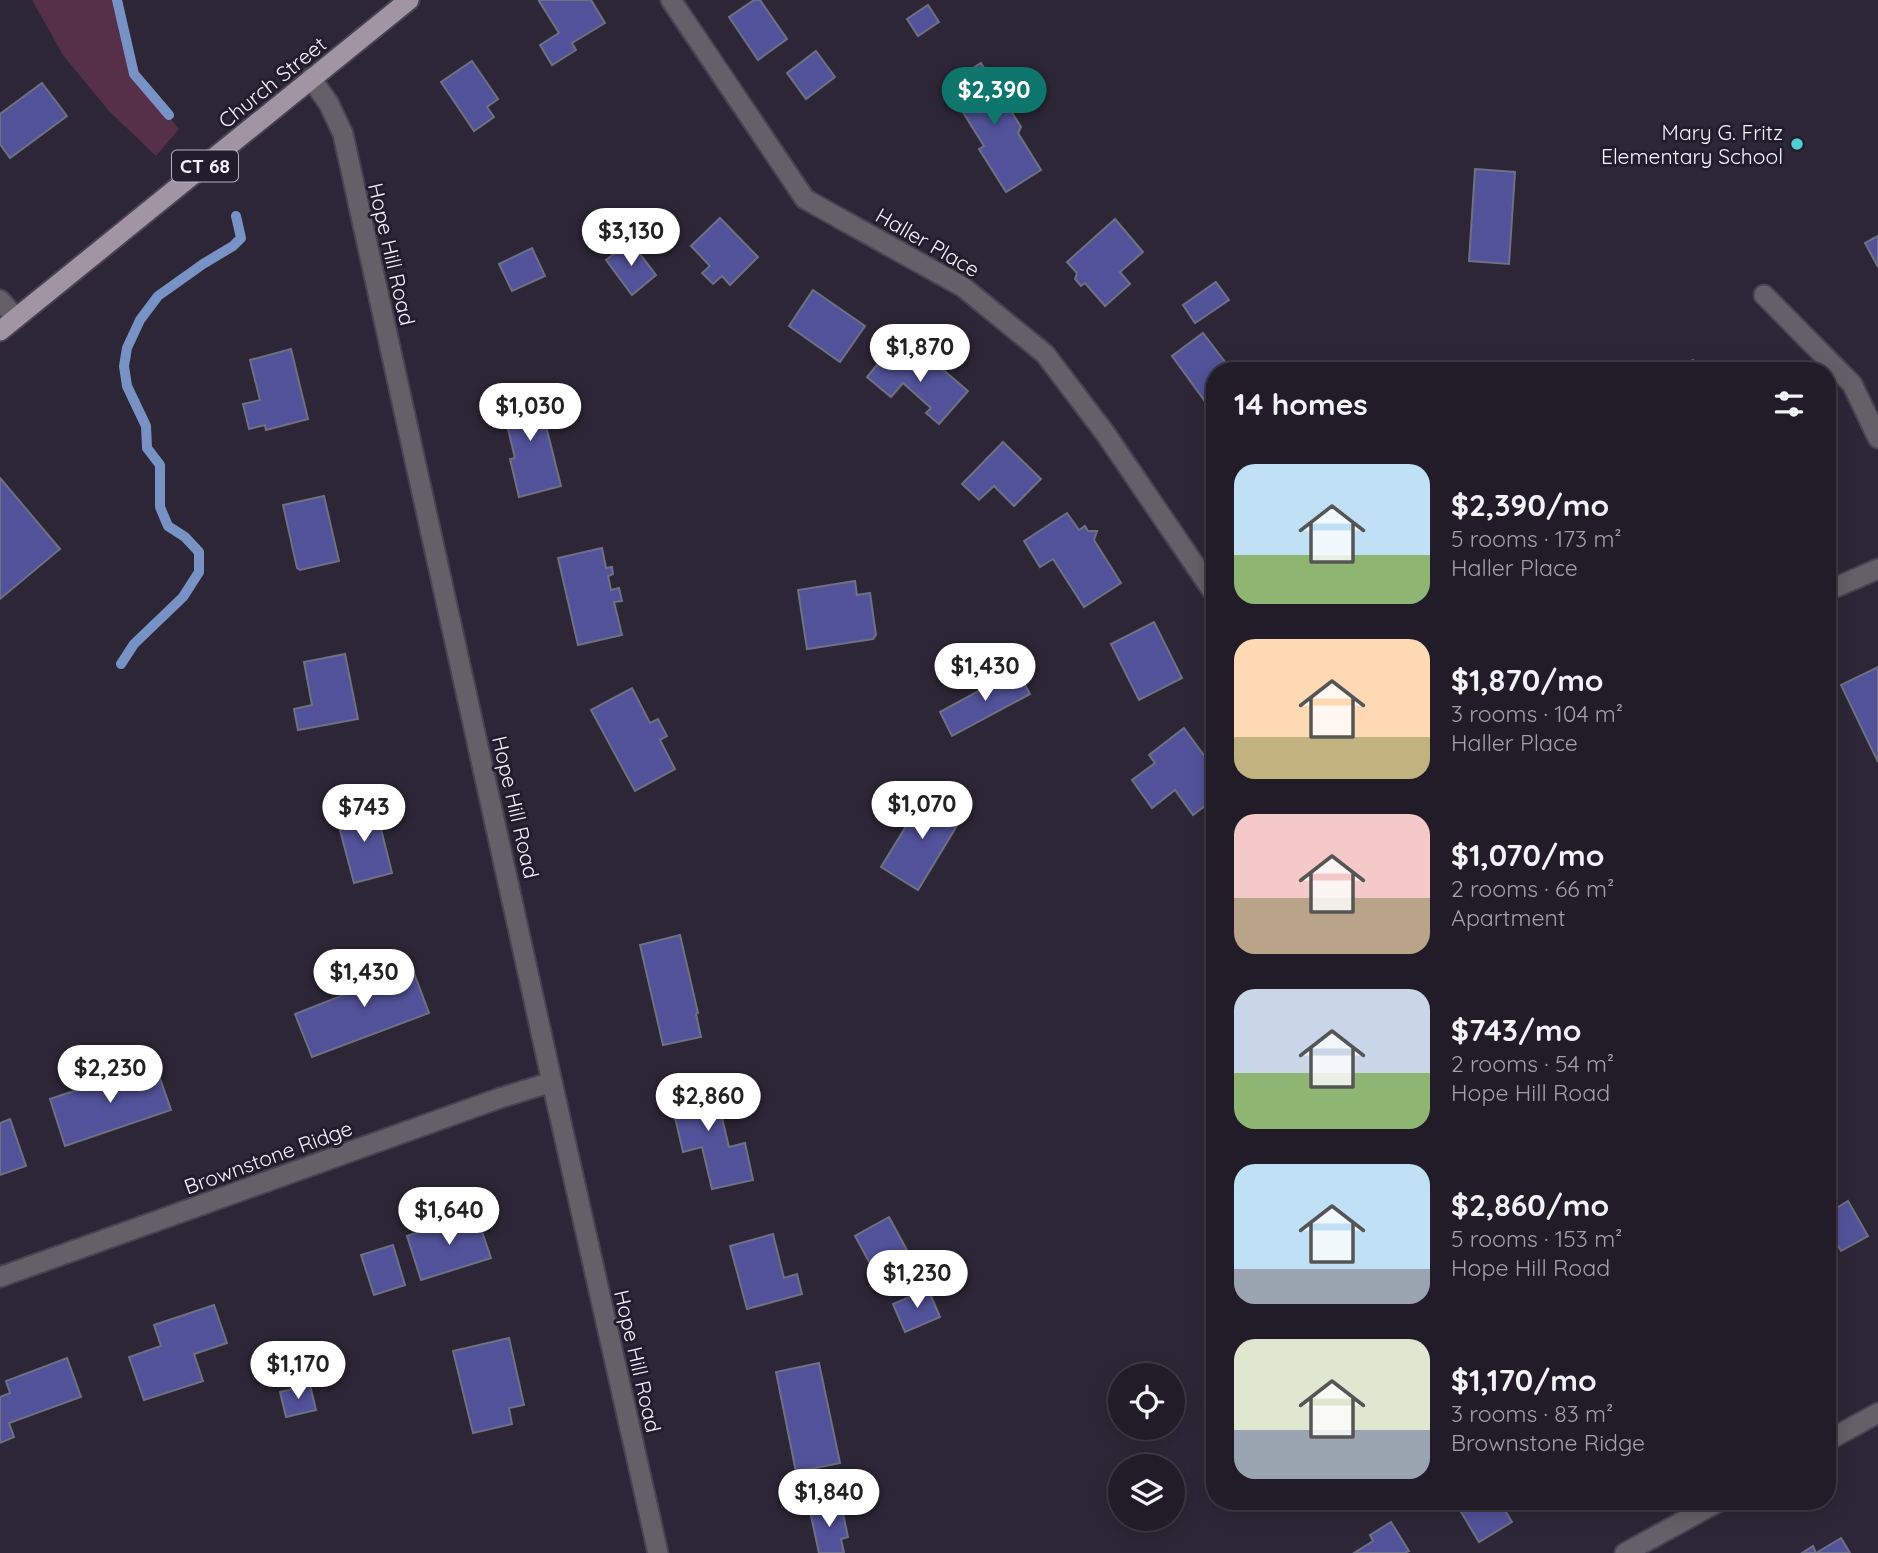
<!DOCTYPE html>
<html lang="en">
<head>
<meta charset="utf-8">
<style>
  body { margin:0; font-family:Quicksand,sans-serif; background:#292530; color:#f1f3f6; height:100vh; display:flex; flex-direction:column; font-size:26px; white-space:nowrap }
  * { box-sizing:border-box; margin:0 }
  p { font-size:23px; color:#a2a1a8 }
  .icon { flex:none; width:38px; height:38px; fill:none; stroke:currentColor; stroke-width:2; stroke-linecap:round; stroke-linejoin:round }
  .map { position:relative; flex:1; overflow:hidden }
  .panel { position:absolute; left:1206px; top:362px; width:630px; height:1148px; display:flex; flex-direction:column; background:#211c28; border-radius:28px; box-shadow:0 4px 18px #0003,0 0 0 2px #3e3a45 }
  .panel>* { flex:none }
  .controls { position:absolute; left:1108px; top:1363px; display:grid; gap:14px }
  .controls a { display:grid; place-items:center; width:77px; height:77px; border-radius:50%; background:#211c28; box-shadow:0 4px 18px #0003,0 0 0 2px #3e3a45; font-size:35px }
  .price { position:absolute; translate:-50% -60px; padding:0 16px; border-radius:24px; background:#fff; color:#222; font-size:23px; line-height:46px; filter:drop-shadow(0 2px 4px #0008) }
  .price::after { content:''; position:absolute; left:50%; top:42px; width:21px; height:16px; margin-left:-10px; background:inherit; clip-path:polygon(0 0,100% 0,50% 100%) }
  .price.active { background:#0f766e; color:#fff }
  ul { padding:0; list-style:none }
  li { display:flex; align-items:center; gap:21px; height:175px; padding:0 28px }
  li span { display:grid; place-items:center; flex:none; width:196px; height:140px; border-radius:21px; color:#555 }
  li>.icon { margin-inline-start:auto }
  span .icon { width:84px; height:84px; fill:#fffc; stroke-width:1 }
  li b { font-size:30px }
  h2 { display:flex; justify-content:space-between; align-items:center; height:84px; padding:0 28px; font-size:30px }
  .map>svg:first-child { display:block }
  .green { fill:#562f49 }
  .lines { fill:none; stroke-linecap:round; stroke-linejoin:round }
  .stream { stroke:#7992c5; stroke-width:10 }
  .building { fill:#52529a; stroke:#6e7083; stroke-width:2 }
  .minor-casing { stroke:#484352; stroke-width:23 }
  .primary-casing { stroke:#484352; stroke-width:23 }
  .minor { stroke:#656067; stroke-width:19 }
  .primary { stroke:#a195a3; stroke-width:19 }
  .poi-dot { fill:#52ccd5; stroke:#221d2c; stroke-width:2.5 }
  .labels { text-anchor:middle; dominant-baseline:central; stroke-width:6; stroke-linejoin:round; paint-order:stroke }
  .shield { fill:#221d2c; stroke:#b6b3bf; stroke-width:2 }
  .shield-label { font-size:19px; font-weight:bold; fill:#f6f3fe }
  .street-label { font-size:21px; fill:#f6f3fe; stroke:#221d2c }
  .poi-label { font-size:21px; fill:#f6f3fe; stroke:#221d2c; text-anchor:end }
</style>
</head>
<body>
<div class="map">
<svg width="1878" height="1553" viewBox="0 0 1878 1553">
  <rect width="100%" height="100%" fill="#2c2636"/>
  <polygon class="green" points="32,0 117,0 134,74 179,129 156,156 108,110 63,55"/>
  <g class="lines">
    <g class="stream">
      <polyline points="117,0 134,74 169,115"/>
      <polyline points="121,664 134,644 183,597 199,572 199,552 185,537 168,526 160,507 160,465 147,448 146,426 127,386 124,366 127,348 140,320 158,296 203,264 233,246 241,238 236,216"/>
    </g>
  </g>
  <g class="building">
    <polygon points="542,0 591,0 605,23 572,43 576,50 552,65 540,45 559,33 539,1"/>
    <polygon points="754,0 760,0 787,39 758,60 729,17"/>
    <polygon points="928,5 939,22 918,36 907,19"/>
    <polygon points="816,51 835,77 806,99 787,73"/>
    <polygon points="472,61 498,99 487,107 494,117 474,131 441,82"/>
    <polygon points="981,63 1021,127 1018,133 1041,170 1006,192 979,149 984,146 946,85"/>
    <polygon points="42,83 67,116 10,158 0,144 0,114"/>
    <polygon points="1475,169 1515,172 1509,264 1469,261"/>
    <polygon points="720,218 758,257 730,285 722,276 713,284 702,273 710,266 691,246"/>
    <polygon points="1115,219 1143,252 1120,272 1130,284 1105,306 1085,283 1081,286 1075,279 1077,273 1067,262"/>
    <polygon points="1878,236 1878,267 1865,243"/>
    <polygon points="630,241 656,275 632,295 606,260"/>
    <polygon points="532,248 545,276 512,291 499,264"/>
    <polygon points="1216,282 1229,300 1195,323 1183,305"/>
    <polygon points="813,290 865,326 840,362 789,326"/>
    <polygon points="1203,333 1232,371 1214,371 1214,392 1204,400 1172,356"/>
    <polygon points="291,349 308,419 266,430 265,425 249,429 243,404 260,400 250,360"/>
    <polygon points="889,350 915,371 927,356 968,391 939,424 926,413 931,408 903,383 891,397 867,377"/>
    <polygon points="1693,360 1699,371 1675,371"/>
    <polygon points="536,386 561,486 519,497 510,459 515,458 500,396"/>
    <polygon points="1003,442 1041,479 1014,506 994,486 979,500 962,484"/>
    <polygon points="0,478 60,549 0,599"/>
    <polygon points="324,496 339,561 300,570 297,568 283,505"/>
    <polygon points="1067,513 1079,530 1085,526 1088,531 1097,531 1094,540 1121,583 1084,607 1053,559 1040,567 1024,541"/>
    <polygon points="602,548 606,568 612,567 613,574 608,576 611,590 619,588 622,601 614,602 622,635 578,645 558,558"/>
    <polygon points="855,581 857,595 870,593 876,635 873,639 807,649 798,590"/>
    <polygon points="1154,622 1182,678 1139,700 1111,644"/>
    <polygon points="345,654 358,719 298,730 294,709 312,705 304,662"/>
    <polygon points="1878,667 1878,762 1841,685"/>
    <polygon points="1017,670 1030,694 952,736 940,712"/>
    <polygon points="632,688 650,723 658,719 667,736 660,740 675,769 635,791 591,710"/>
    <polygon points="1184,728 1214,769 1214,799 1193,815 1175,790 1152,808 1132,780 1155,763 1149,755"/>
    <polygon points="927,792 964,814 918,890 881,867"/>
    <polygon points="375,805 392,873 354,883 336,815"/>
    <polygon points="680,935 698,1013 696,1014 701,1037 663,1045 640,945"/>
    <polygon points="394,956 397,964 403,962 406,971 412,968 429,1013 312,1057 295,1014 374,983 370,972 377,969 375,964"/>
    <polygon points="155,1064 171,1110 65,1146 50,1099"/>
    <polygon points="712,1077 729,1147 745,1143 753,1180 712,1189 702,1147 683,1152 668,1087"/>
    <polygon points="10,1119 26,1166 0,1175 0,1123"/>
    <polygon points="1848,1201 1868,1236 1841,1251 1827,1227 1827,1214"/>
    <polygon points="476,1214 491,1258 421,1280 407,1236"/>
    <polygon points="889,1217 914,1263 880,1282 855,1236"/>
    <polygon points="773,1234 784,1278 797,1274 802,1294 747,1309 730,1246"/>
    <polygon points="393,1245 405,1285 374,1295 361,1255"/>
    <polygon points="928,1289 940,1317 905,1332 893,1304"/>
    <polygon points="214,1305 227,1343 194,1354 203,1381 144,1400 129,1357 161,1346 154,1325"/>
    <polygon points="509,1338 524,1405 509,1408 512,1424 473,1433 453,1351"/>
    <polygon points="67,1358 81,1397 9,1423 14,1437 0,1443 0,1397 10,1393 6,1381"/>
    <polygon points="819,1363 840,1463 796,1472 776,1372"/>
    <polygon points="310,1385 316,1410 286,1417 280,1392"/>
    <polygon points="1455,1502 1500,1502 1512,1522 1479,1542"/>
    <polygon points="841,1504 848,1537 841,1539 844,1553 819,1553 810,1511"/>
    <polygon points="1391,1522 1409,1551 1405,1553 1354,1553 1373,1541 1370,1535"/>
    <polygon points="1841,1538 1850,1553 1802,1553 1813,1546 1816,1553"/>
  </g>
  <g class="lines">
    <defs>
      <g id="minor">
        <polyline points="671,0 805,199 963,287 1045,354 1105,433 1214,593"/>
        <polyline points="311,78 329,104 343,134 552,1082 658,1553"/>
        <polyline points="1764,295 1852,384 1878,438"/>
        <polyline points="0,300 16,318"/>
        <polyline points="1827,591 1878,569"/>
        <polyline points="0,1277 500,1098 552,1082"/>
        <polyline points="1827,1441 1878,1413"/>
        <polyline points="1625,1553 1718,1502"/>
      </g>
      <polyline id="primary" points="0,331 409,0"/>
    </defs>
    <use href="#minor" class="minor-casing"/>
    <use href="#primary" class="primary-casing"/>
    <use href="#minor" class="minor"/>
    <use href="#primary" class="primary"/>
  </g>
  <circle class="poi-dot" cx="1797" cy="144" r="7"/>
  <g class="labels">
    <rect class="shield" x="172" y="150.5" width="66" height="31" rx="5"/>
    <g class="shield-label">
      <text x="205" y="166">CT 68</text>
    </g>
    <g class="street-label">
      <text transform="translate(272 82) rotate(-39)">Church Street</text>
      <text transform="translate(928 242) rotate(30)">Haller Place</text>
      <text transform="translate(392 254) rotate(77)">Hope Hill Road</text>
      <text transform="translate(516 807) rotate(77)">Hope Hill Road</text>
      <text transform="translate(268 1157) rotate(-20)">Brownstone Ridge</text>
      <text transform="translate(638 1361) rotate(77)">Hope Hill Road</text>
    </g>
    <g class="poi-label">
      <text x="1783" y="132">Mary G. Fritz<tspan x="1783" dy="24">Elementary School</tspan></text>
    </g>
  </g>
</svg>
<div class="controls">
<a><svg class="icon" aria-label="locate" viewBox="0 0 24 24"><circle cx="12" cy="12" r="6"/><path d="M12 2v4M12 18v4M2 12h4M18 12h4"/></svg></a>
<a><svg class="icon" aria-label="layers" viewBox="0 0 24 24"><path d="M12 4l9 5-9 5-9-5zM3 14l9 5 9-5"/></svg></a>
</div>
<b class="price active" style="left:994px;top:127px">$2,390</b>
<b class="price" style="left:631px;top:268px">$3,130</b>
<b class="price" style="left:920px;top:384px">$1,870</b>
<b class="price" style="left:530px;top:443px">$1,030</b>
<b class="price" style="left:985px;top:703px">$1,430</b>
<b class="price" style="left:922px;top:841px">$1,070</b>
<b class="price" style="left:364px;top:844px">$743</b>
<b class="price" style="left:364px;top:1009px">$1,430</b>
<b class="price" style="left:110px;top:1105px">$2,230</b>
<b class="price" style="left:708px;top:1133px">$2,860</b>
<b class="price" style="left:449px;top:1247px">$1,640</b>
<b class="price" style="left:917px;top:1310px">$1,230</b>
<b class="price" style="left:298px;top:1401px">$1,170</b>
<b class="price" style="left:829px;top:1529px">$1,840</b>
<section class="panel">
<h2>14 homes<svg class="icon" aria-label="filters" viewBox="0 0 24 24"><path d="M4 7h16M4 17h16"/><circle cx="9" cy="7" r="2"/><circle cx="15" cy="17" r="2"/></svg></h2>
<ul>
<li><span style="background:linear-gradient(#bfe0f5 65%,#8fb573 0)"><svg class="icon" aria-label="home" viewBox="0 0 24 24"><path d="M3 11l9-7 9 7M6 9v11h12V9"/></svg></span><div><b>$2,390/mo</b><p>5 rooms · 173 m²</p><p>Haller Place</p></div></li>
<li><span style="background:linear-gradient(#ffd9b3 70%,#c2b280 0)"><svg class="icon" aria-label="home" viewBox="0 0 24 24"><path d="M3 11l9-7 9 7M6 9v11h12V9"/></svg></span><div><b>$1,870/mo</b><p>3 rooms · 104 m²</p><p>Haller Place</p></div></li>
<li><span style="background:linear-gradient(#f6c9c9 60%,#b9a48a 0)"><svg class="icon" aria-label="home" viewBox="0 0 24 24"><path d="M3 11l9-7 9 7M6 9v11h12V9"/></svg></span><div><b>$1,070/mo</b><p>2 rooms · 66 m²</p><p>Apartment</p></div></li>
<li><span style="background:linear-gradient(#c9d6e8 60%,#8fb573 0)"><svg class="icon" aria-label="home" viewBox="0 0 24 24"><path d="M3 11l9-7 9 7M6 9v11h12V9"/></svg></span><div><b>$743/mo</b><p>2 rooms · 54 m²</p><p>Hope Hill Road</p></div></li>
<li><span style="background:linear-gradient(#bfe0f5 75%,#9aa5b1 0)"><svg class="icon" aria-label="home" viewBox="0 0 24 24"><path d="M3 11l9-7 9 7M6 9v11h12V9"/></svg></span><div><b>$2,860/mo</b><p>5 rooms · 153 m²</p><p>Hope Hill Road</p></div></li>
<li><span style="background:linear-gradient(#dfe7d0 65%,#9aa5b1 0)"><svg class="icon" aria-label="home" viewBox="0 0 24 24"><path d="M3 11l9-7 9 7M6 9v11h12V9"/></svg></span><div><b>$1,170/mo</b><p>3 rooms · 83 m²</p><p>Brownstone Ridge</p></div></li>
</ul>
</section>
</div>
</body>
</html>
